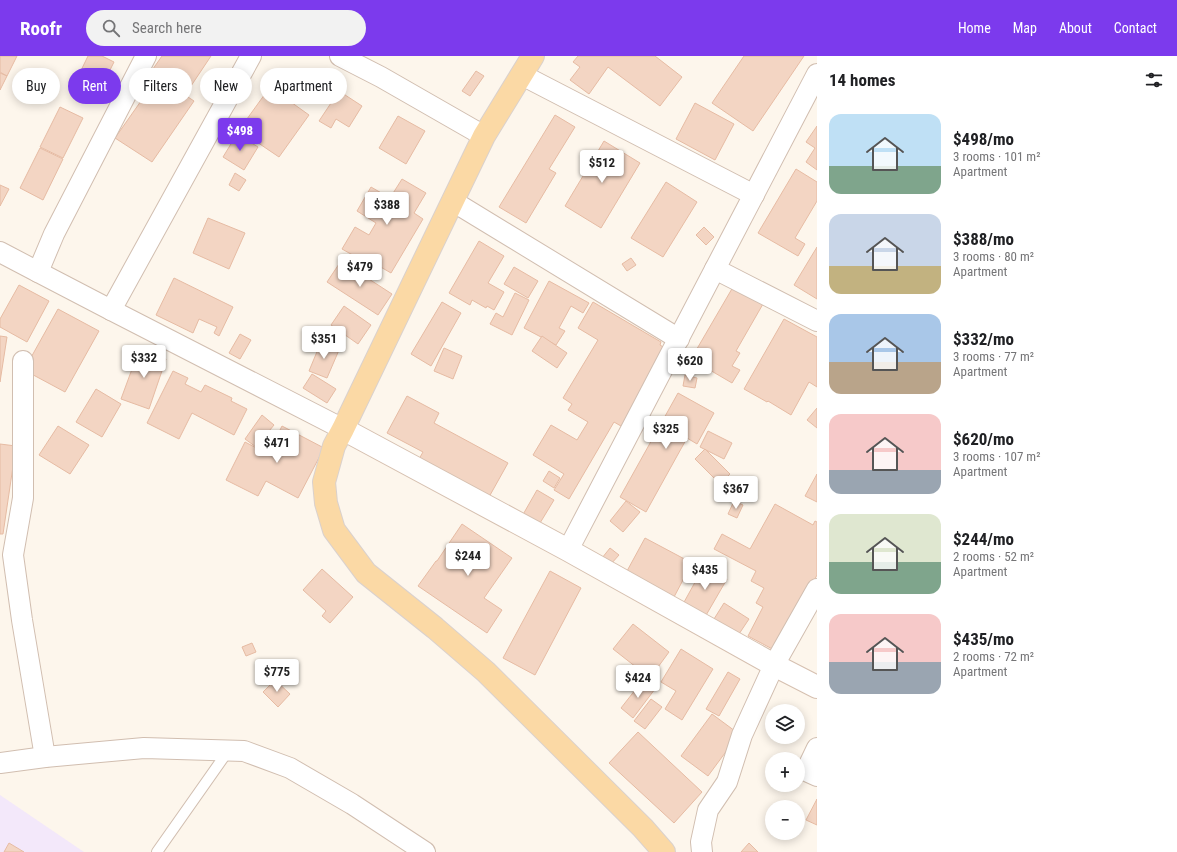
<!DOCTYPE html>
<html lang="en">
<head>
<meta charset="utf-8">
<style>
  body { margin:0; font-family:"Roboto Condensed",sans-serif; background:#f2f2f2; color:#202124; height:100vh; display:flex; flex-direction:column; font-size:15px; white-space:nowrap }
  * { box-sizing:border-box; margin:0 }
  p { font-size:13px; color:#757577 }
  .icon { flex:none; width:22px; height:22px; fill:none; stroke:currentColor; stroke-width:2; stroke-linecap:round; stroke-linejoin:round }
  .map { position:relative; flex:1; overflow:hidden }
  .details { display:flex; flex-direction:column; background:#fff; width:360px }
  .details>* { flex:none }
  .top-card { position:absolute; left:12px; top:12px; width:380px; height:36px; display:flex; gap:8px }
  .fabs { position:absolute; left:765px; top:648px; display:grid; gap:8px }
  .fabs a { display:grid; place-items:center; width:40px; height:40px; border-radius:50%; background:#fff; box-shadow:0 2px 10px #0003; font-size:20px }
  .price { position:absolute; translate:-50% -34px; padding:0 9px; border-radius:4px; background:#fff; color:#222; font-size:13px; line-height:26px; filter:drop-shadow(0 1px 2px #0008) }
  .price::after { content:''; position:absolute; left:50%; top:24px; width:12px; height:9px; margin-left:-6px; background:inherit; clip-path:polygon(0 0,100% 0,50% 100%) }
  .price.active { background:#7c3aed; color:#fff }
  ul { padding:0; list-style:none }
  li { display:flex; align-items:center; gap:12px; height:100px; padding:0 12px }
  li span { display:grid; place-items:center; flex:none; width:112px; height:80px; border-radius:12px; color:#555 }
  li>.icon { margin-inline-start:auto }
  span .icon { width:48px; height:48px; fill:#fffc; stroke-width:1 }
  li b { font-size:17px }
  h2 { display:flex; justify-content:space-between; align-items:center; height:48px; padding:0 12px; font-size:17px }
  .pill { padding:0 14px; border-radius:18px; background:#fff; box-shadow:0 2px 10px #0003; font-size:14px; line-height:36px }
  .pill.active { background:#7c3aed; color:#fff }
  header { display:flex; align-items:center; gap:24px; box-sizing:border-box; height:56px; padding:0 20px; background:#7c3aed; color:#fff }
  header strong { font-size:19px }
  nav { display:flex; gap:22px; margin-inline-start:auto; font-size:14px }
  .search { width:280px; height:36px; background:#f2f2f2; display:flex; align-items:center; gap:10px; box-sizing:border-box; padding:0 14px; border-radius:22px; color:#757577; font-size:15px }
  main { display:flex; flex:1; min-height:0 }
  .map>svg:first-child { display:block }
  .education { fill:#f3e8fa }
  .building { fill:#f3d5c3; stroke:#e6bba3 }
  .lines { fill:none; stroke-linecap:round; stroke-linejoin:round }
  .lane-casing { stroke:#d1beb0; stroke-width:12 }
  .street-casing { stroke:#d1beb0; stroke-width:22 }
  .secondary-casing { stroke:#d6c0b0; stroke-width:24 }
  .primary-casing { stroke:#dad1cd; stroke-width:24 }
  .lane { stroke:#fff; stroke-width:10 }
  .street { stroke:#fff; stroke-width:20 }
  .secondary { stroke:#fff; stroke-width:22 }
  .primary { stroke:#fbd9a5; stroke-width:22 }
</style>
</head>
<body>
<header>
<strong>Roofr</strong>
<div class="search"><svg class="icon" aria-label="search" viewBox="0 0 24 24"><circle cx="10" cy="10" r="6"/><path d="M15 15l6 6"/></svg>Search here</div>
<nav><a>Home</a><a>Map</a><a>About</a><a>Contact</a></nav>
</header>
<main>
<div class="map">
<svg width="817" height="796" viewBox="0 0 817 796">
  <rect width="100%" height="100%" fill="#fdf6ec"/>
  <polygon class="education" points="0,739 84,796 0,796"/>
  <g class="building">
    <polygon points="0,0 17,0 7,20 0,16"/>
    <polygon points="88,0 102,0 114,6 94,46 71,35"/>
    <polygon points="162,0 211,0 185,39 194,45 152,106 115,82 141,45 134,40"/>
    <polygon points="578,0 655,0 682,21 660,50 608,11 589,38 570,24 580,11 573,6"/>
    <polygon points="744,0 804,0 753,75 712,47"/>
    <polygon points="476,15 484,20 470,40 462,35"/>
    <polygon points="0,17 7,20 0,34"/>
    <polygon points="270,31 309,59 279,101 239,74"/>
    <polygon points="339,35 362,50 349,71 336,63 331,72 319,65"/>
    <polygon points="695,47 734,68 715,104 676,83"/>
    <polygon points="60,51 83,62 63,102 40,91"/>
    <polygon points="555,59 575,71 549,113 556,117 526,167 499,151"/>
    <polygon points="398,60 425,75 406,108 379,92"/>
    <polygon points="817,70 817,114 806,106 815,92 806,86"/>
    <polygon points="237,78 258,91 244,114 223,101"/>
    <polygon points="604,85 640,107 601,172 565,150"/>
    <polygon points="40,92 63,103 43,144 20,132"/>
    <polygon points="796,113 817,126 817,145 795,182 805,188 798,200 758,177"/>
    <polygon points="235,117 246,124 239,135 229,129"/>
    <polygon points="402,123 426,137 414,157 423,163 391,217 360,199 358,202 342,193 355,171 369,179 376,167 357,155 371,131 390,142"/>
    <polygon points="666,126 697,146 663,201 631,182"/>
    <polygon points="0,129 9,133 0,150"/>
    <polygon points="208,162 245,177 229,213 193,197"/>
    <polygon points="704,171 714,181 706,189 696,179"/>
    <polygon points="479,185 504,200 488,227 504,236 494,254 487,250 486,252 472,244 470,249 449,237"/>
    <polygon points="817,191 817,243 794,229"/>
    <polygon points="631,202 636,209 627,215 622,208"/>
    <polygon points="341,205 392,238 378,259 327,226"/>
    <polygon points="514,211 538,225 528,242 504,228"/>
    <polygon points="174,222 233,251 219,280 214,277 217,271 199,263 193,277 156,259"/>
    <polygon points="549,225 589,247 583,257 571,250 559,272 565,275 556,289 524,272"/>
    <polygon points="19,229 49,245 27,286 0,271 0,263"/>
    <polygon points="733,231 763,248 736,295 740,297 732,310 740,314 732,327 691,303"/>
    <polygon points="515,237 529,244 512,279 490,268 496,257 503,261"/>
    <polygon points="442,246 461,257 431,310 411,298"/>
    <polygon points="593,246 661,286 660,289 679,301 633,377 614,366 569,443 554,434 564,418 533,399 551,369 577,384 588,366 568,354 572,348 563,342 598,284 578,272"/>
    <polygon points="344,250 371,269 358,288 331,269"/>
    <polygon points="58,253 99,275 65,336 24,314"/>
    <polygon points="784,263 817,281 817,331 809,326 791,359 768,345 767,346 744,333"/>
    <polygon points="240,278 251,284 240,303 229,297"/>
    <polygon points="0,280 7,281 0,326"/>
    <polygon points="542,280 567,297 557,312 532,295"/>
    <polygon points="321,286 339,294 327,322 309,315"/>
    <polygon points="444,292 462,300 453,323 434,315"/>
    <polygon points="139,294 166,303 149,353 121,343"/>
    <polygon points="173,315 188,322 185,328 201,336 205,329 232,342 231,345 247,353 234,379 192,357 179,383 147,367"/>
    <polygon points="312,318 336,333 327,347 303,332"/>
    <polygon points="685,319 697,322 695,332 683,330"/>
    <polygon points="96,333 121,348 102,381 76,366"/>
    <polygon points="678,337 714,357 697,388 687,382 646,456 620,441"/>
    <polygon points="407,340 439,357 434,367 508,407 489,441 419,403 423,396 387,377"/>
    <polygon points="817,352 817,372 807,364"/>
    <polygon points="262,359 274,369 256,391 245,383"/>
    <polygon points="58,370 89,389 70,418 39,399"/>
    <polygon points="282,370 324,392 298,442 266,425 258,440 226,424 245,386 268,398"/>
    <polygon points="708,375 732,387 724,403 700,391"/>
    <polygon points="0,388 16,390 3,478 0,478"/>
    <polygon points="705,393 730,418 720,428 695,403"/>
    <polygon points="549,415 560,422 554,432 543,425"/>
    <polygon points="817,418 817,446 805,440"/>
    <polygon points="537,434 554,444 537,472 521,462"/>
    <polygon points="626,445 640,456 623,476 610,465"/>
    <polygon points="734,445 743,449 737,462 728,458"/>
    <polygon points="775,448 813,469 815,465 817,466 817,519 776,595 748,580 763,551 756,547 764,532 751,525 756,515 714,493 722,478 750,493"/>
    <polygon points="462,468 512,502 484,542 502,554 487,577 418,530 436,505 437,505"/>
    <polygon points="645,482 692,507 674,541 627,515"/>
    <polygon points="610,492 619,499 611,508 602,502"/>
    <polygon points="704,510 727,523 705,561 683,548"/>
    <polygon points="322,513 353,541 330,567 322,560 326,555 303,534"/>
    <polygon points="550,515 581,532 535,619 503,602"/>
    <polygon points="724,547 749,563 739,578 714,563"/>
    <polygon points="633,568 669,596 650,622 613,593"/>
    <polygon points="252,587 256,596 246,600 242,591"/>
    <polygon points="681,593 713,613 682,664 665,653 676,635 661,626"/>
    <polygon points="728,616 740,623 719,660 706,653"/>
    <polygon points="275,624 290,638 278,651 263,636"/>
    <polygon points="643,624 655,633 633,662 621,652"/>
    <polygon points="651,643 662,651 645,673 634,665"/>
    <polygon points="712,658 739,678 708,720 681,700"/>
    <polygon points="638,676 702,736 674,767 609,707"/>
    <polygon points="817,743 817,769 806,764"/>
    <polygon points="9,787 24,796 4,796"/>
    <polygon points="749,787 758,796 741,796"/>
  </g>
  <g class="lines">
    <defs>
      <polyline id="lane" points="157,796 228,695"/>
      <g id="street">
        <polyline points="146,0 54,178 38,216 111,254 343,373"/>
        <polyline points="340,0 381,21 484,80"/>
        <polyline points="522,19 754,139"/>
        <polyline points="454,146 679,283"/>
        <polyline points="0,196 38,216"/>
        <polyline points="715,213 817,265"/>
        <polyline points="111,254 251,0"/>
        <polyline points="23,305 23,442 13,499 22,564 45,701"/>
        <polyline points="568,494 817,18"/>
        <polyline points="817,692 806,715 817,720"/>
        <polyline points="0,707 45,701 144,692 244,695 290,712 352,748 425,796"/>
        <polyline points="702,796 701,786 708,754 727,726 742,679 774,609 817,533"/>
      </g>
      <polyline id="secondary" points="343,373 568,494 774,609 817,631"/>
      <polyline id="primary" points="533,0 484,80 343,373 334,390 324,426 326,447 334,474 366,517 435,572 486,616 643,772 664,796"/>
    </defs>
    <use href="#lane" class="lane-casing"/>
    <use href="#street" class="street-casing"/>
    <use href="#secondary" class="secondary-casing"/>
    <use href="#primary" class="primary-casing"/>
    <use href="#lane" class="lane"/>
    <use href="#street" class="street"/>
    <use href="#secondary" class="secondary"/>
    <use href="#primary" class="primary"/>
  </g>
</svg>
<div class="fabs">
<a><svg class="icon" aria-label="layers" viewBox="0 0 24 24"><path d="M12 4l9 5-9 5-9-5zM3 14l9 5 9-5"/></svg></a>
<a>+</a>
<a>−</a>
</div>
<b class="price active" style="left:240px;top:96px">$498</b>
<b class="price" style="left:602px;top:128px">$512</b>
<b class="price" style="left:387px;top:170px">$388</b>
<b class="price" style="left:360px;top:232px">$479</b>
<b class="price" style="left:324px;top:304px">$351</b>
<b class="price" style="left:144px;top:323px">$332</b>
<b class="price" style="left:690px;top:326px">$620</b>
<b class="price" style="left:666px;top:394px">$325</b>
<b class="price" style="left:277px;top:408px">$471</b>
<b class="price" style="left:736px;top:454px">$367</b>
<b class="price" style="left:468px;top:521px">$244</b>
<b class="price" style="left:705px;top:535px">$435</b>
<b class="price" style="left:277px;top:637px">$775</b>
<b class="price" style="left:638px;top:643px">$424</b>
<div class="top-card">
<a class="pill">Buy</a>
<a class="pill active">Rent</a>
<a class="pill">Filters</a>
<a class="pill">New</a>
<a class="pill">Apartment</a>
</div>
</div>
<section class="details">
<h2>14 homes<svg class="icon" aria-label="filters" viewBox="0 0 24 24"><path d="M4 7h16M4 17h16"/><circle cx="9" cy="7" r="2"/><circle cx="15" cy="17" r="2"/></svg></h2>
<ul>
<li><span style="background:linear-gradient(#bfe0f5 65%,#7fa58c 0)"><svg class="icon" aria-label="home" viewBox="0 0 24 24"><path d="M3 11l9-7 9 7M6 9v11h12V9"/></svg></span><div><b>$498/mo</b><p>3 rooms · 101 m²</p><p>Apartment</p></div></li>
<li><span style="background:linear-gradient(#c9d6e8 65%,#c2b280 0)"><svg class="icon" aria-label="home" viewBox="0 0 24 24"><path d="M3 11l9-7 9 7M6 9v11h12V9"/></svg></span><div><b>$388/mo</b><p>3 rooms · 80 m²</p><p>Apartment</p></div></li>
<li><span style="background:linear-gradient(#a9c7e8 60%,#b9a48a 0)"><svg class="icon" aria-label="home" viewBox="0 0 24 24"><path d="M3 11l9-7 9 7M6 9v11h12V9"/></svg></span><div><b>$332/mo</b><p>3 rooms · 77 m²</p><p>Apartment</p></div></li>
<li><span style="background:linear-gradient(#f6c9c9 70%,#9aa5b1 0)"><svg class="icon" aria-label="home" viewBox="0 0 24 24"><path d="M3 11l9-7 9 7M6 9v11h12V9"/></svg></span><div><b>$620/mo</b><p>3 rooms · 107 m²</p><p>Apartment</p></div></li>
<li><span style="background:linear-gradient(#dfe7d0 60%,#7fa58c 0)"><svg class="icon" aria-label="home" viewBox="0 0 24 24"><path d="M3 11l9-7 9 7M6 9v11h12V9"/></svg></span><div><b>$244/mo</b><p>2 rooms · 52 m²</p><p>Apartment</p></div></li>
<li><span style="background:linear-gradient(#f6c9c9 60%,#9aa5b1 0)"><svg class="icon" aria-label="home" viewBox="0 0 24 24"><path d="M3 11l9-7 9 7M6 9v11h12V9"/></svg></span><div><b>$435/mo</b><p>2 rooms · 72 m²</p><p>Apartment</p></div></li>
</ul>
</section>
</main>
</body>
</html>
